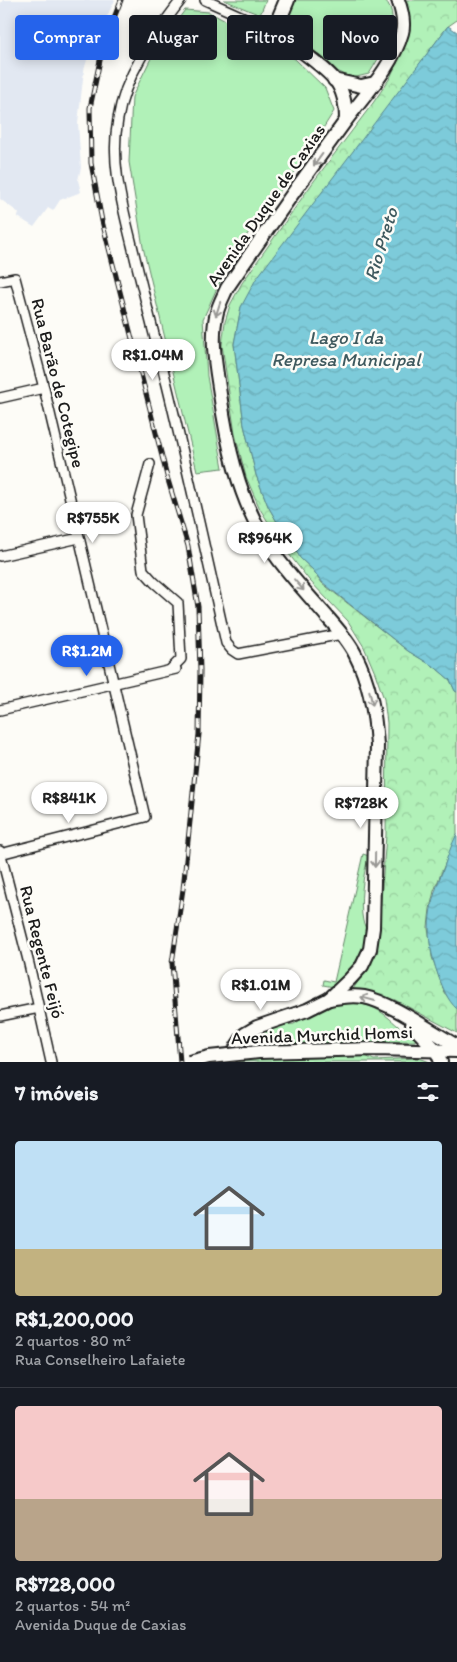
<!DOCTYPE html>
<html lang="pt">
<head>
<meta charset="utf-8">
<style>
  body { margin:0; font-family:Itim,sans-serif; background:#20242c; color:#f1f3f6; height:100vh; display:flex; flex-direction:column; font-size:19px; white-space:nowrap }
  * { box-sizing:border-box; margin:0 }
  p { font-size:16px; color:#9ea1a6 }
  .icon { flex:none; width:28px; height:28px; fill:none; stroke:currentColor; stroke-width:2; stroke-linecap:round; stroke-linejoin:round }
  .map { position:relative; height:1062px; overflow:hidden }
  .drawer { display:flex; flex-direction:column; background:#171b24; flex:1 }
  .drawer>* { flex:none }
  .guide { position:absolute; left:15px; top:15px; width:428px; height:45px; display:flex; gap:10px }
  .price { position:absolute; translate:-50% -42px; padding:0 11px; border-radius:18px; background:#fff; color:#222; font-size:16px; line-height:32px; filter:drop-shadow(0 1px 2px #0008) }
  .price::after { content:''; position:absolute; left:50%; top:30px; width:15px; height:11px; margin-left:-8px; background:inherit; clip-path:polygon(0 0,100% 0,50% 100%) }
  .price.current { background:#2563eb; color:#fff }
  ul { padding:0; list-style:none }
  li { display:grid; align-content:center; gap:10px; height:265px; padding:0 15px }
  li+li { border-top:1px solid #363941 }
  li span { display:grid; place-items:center; height:155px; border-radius:5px; color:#555 }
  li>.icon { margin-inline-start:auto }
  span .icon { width:90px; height:90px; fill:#fffc; stroke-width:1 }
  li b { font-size:21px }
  h2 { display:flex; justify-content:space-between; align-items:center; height:60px; padding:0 15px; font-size:21px }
  .pill { padding:0 18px; border-radius:5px; background:#171b24; box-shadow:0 2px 12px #0003; font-size:18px; line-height:45px }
  .pill.current { background:#2563eb; color:#fff }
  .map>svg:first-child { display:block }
  .built { fill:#e2e8f2 }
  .green { fill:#b1f1b8; stroke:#66866a }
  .forest { fill:url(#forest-crowns); stroke:#66866a }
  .water { fill:url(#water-waves); stroke:#56858e }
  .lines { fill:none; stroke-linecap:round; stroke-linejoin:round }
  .minor-casing { stroke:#1c1c1c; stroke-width:12 }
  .secondary-casing { stroke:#1c1c1c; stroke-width:16 }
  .primary-casing { stroke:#1c1c1c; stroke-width:18 }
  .minor { stroke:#fdfcf7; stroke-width:9 }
  .secondary { stroke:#fdfcf7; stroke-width:12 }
  .primary { stroke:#fdfcf7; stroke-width:14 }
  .rail-casing { stroke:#1c1c1c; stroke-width:5 }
  .rail { stroke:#fdfcf7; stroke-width:3; stroke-dasharray:9; stroke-linecap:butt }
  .secondary-bridge-casing { stroke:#1c1c1c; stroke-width:16; stroke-linecap:butt }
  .secondary-bridge { stroke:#fdfcf7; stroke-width:12 }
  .oneway { stroke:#989794 }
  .labels { text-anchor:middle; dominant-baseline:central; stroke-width:5; stroke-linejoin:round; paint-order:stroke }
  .street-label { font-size:18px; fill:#1c1c1c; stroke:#fdfcf7 }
  .water-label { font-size:19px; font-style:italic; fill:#3e595e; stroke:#fdfcf7 }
</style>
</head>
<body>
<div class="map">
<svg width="457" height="1062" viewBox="0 0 457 1062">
  <defs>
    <pattern id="forest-crowns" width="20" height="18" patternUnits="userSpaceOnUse" patternTransform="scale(1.25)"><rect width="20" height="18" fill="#b1f1b8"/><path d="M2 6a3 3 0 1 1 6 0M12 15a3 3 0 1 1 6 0" fill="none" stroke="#98ce9e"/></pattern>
    <pattern id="water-waves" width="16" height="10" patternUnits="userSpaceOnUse" patternTransform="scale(1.25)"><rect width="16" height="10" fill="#7dcbda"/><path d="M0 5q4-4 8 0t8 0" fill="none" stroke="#6baeba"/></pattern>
  </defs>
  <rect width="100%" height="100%" fill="#fdfcf7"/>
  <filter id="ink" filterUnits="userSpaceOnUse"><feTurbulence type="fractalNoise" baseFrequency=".02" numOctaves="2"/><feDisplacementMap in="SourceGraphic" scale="10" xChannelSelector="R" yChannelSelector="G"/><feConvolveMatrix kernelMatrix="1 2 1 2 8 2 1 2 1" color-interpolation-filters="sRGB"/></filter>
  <g filter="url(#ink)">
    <polygon class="built" points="3,0 115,0 89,53 84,70 78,123 81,168 78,180 81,192 60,200 53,211 48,208 34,227 18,217 19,213 0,199 0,4"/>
    <g class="green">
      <polygon points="224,0 266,0 260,15"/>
      <path d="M293 0H385C404 19 380 56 369 74L352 78 337 71 289 32 287 16Z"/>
      <polygon points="185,10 209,12 295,59 325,88 334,111 300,165 250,230 222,277 203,319 207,376 223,468 197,471 143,247 129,162 132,97 155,50"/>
      <path d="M363 854 369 856C363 872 359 904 363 921 364 925 366 928 367 932 369 949 345 976 334 987L323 985 324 980 334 982Z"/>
      <path d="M350 1003C383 1003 390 1024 416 1039L415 1041 271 1044 262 1041 254 1042 260 1033 275 1026 294 1024 302 1019 332 1006Z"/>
      <polygon points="363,1055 374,1060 419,1058 430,1062 237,1062 237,1061 264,1057"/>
    </g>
    <polygon class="forest" points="404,0 457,0 457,20 447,27 241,307 234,344 244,425 256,475 268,506 281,529 292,542 300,558 313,570 322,583 408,651 436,668 450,680 455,691 457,692 457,834 434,891 430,909 428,927 432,957 438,974 444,992 457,1009 457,1033 395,1000 353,989 377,953 386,835 387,723 384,699 375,673 364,647 348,621 309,580 285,549 260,509 246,477 235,434 222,345 225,322 230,305 242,283 314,181 373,103 390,78 406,41 409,17"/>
    <g class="water">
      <polygon points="448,26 457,32 457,692 455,691 450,680 436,668 408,651 322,582 313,570 300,558 292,542 281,529 268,506 256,475 244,425 234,344 241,307 256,279"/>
      <path d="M457 834V1009C447 1000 443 988 438 975 424 935 427 909 443 870 447 858 451 845 457 834Z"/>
    </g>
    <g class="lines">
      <defs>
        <g id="minor">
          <path d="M181 0C154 36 125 73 118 119 110 162 122 204 132 245 143 292 155 338 167 385 188 471 207 557 226 643L232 650 238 654 342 634"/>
          <polyline points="205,0 274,31"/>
          <polyline points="0,281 15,278 44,388 145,817 0,854"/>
          <polyline points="0,398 44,388"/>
          <polyline points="150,464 136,515 143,570 154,582 178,603 181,659 170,670"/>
          <polyline points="0,556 79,538"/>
          <polyline points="0,710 176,669"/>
          <polyline points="0,851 29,964 51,1062"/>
          <polyline points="0,1016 39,1008"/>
        </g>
        <g id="secondary">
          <path d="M274 31C292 45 321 63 335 80 344 91 346 107 346 120"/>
          <polyline points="334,80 361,86 375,83"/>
          <path d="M329 999C340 997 352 995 364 997 388 1001 434 1033 457 1046"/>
          <polyline points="412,1025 436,1050 441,1062"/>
          <polyline points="259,1052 375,1049 457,1051"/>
          <path d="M229 1062 237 1046 245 1034 257 1027 307 1010 329 999 350 979 362 966 370 949 373 928 377 745C375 713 370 683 355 654 347 638 334 625 323 612 302 588 280 565 264 538 238 495 227 443 220 394 216 367 210 339 217 312 219 304 224 295 227 288 265 232 304 177 344 123 364 96 393 66 402 33 405 22 402 11 398 0"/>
        </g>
        <polyline id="primary" points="274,31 287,0"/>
      </defs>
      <use href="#minor" class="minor-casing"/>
      <use href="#secondary" class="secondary-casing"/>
      <use href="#primary" class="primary-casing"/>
      <use href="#minor" class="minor"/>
      <use href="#secondary" class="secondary"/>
      <use href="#primary" class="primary"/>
      <defs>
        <polyline id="rail" points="121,0 103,46 90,108 91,163 102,221 168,480 188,546 198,607 200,670 199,734 183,889 172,963 180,1062"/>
      </defs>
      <use href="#rail" class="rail-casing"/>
      <use href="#rail" class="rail"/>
      <defs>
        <polyline id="secondary-bridge" points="189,1062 209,1057 259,1052"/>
      </defs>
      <use href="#secondary-bridge" class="secondary-bridge-casing"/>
      <use href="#secondary-bridge" class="secondary-bridge"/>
    </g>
    <defs><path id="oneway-shaft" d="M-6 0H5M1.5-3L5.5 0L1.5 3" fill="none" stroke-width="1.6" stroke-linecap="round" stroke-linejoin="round" transform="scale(1.25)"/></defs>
    <g class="oneway">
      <use href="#oneway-shaft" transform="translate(318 160) rotate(126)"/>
      <use href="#oneway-shaft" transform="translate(218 309) rotate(108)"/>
      <use href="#oneway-shaft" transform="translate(299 585) rotate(49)"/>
      <use href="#oneway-shaft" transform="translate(371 698) rotate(77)"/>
      <use href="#oneway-shaft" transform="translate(375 860) rotate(91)"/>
      <use href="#oneway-shaft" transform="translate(368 999) rotate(-165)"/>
    </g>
  </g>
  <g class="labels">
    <g class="street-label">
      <text transform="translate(266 205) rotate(-55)">Avenida Duque de Caxias</text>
      <text transform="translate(58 383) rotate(76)">Rua Barão de Cotegipe</text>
      <text transform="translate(42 952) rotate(76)">Rua Regente Feijó</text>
      <text transform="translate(322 1035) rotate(-2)">Avenida Murchid Homsi</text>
    </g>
    <g class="water-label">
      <text transform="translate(381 244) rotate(-73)">Rio Preto</text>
      <text x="346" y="337">Lago I da<tspan x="346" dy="22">Represa Municipal</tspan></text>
    </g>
  </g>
</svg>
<b class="price" style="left:153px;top:381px">R$1.04M</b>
<b class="price" style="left:93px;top:544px">R$755K</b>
<b class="price" style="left:265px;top:564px">R$964K</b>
<b class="price current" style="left:87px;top:677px">R$1.2M</b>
<b class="price" style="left:69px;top:824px">R$841K</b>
<b class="price" style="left:361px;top:829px">R$728K</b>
<b class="price" style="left:261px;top:1011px">R$1.01M</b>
<div class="guide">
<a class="pill current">Comprar</a>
<a class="pill">Alugar</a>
<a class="pill">Filtros</a>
<a class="pill">Novo</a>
</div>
</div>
<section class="drawer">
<h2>7 imóveis<svg class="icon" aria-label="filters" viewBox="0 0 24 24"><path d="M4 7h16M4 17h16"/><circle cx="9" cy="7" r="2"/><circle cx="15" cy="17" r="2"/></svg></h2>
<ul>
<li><span style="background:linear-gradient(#bfe0f5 70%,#c2b280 0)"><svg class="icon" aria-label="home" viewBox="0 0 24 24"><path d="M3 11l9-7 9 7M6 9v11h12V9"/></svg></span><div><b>R$1,200,000</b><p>2 quartos · 80 m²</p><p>Rua Conselheiro Lafaiete</p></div></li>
<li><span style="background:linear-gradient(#f6c9c9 60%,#b9a48a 0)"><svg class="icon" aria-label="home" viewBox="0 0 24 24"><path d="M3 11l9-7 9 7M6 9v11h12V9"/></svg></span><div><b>R$728,000</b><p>2 quartos · 54 m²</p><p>Avenida Duque de Caxias</p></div></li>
</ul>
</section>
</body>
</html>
